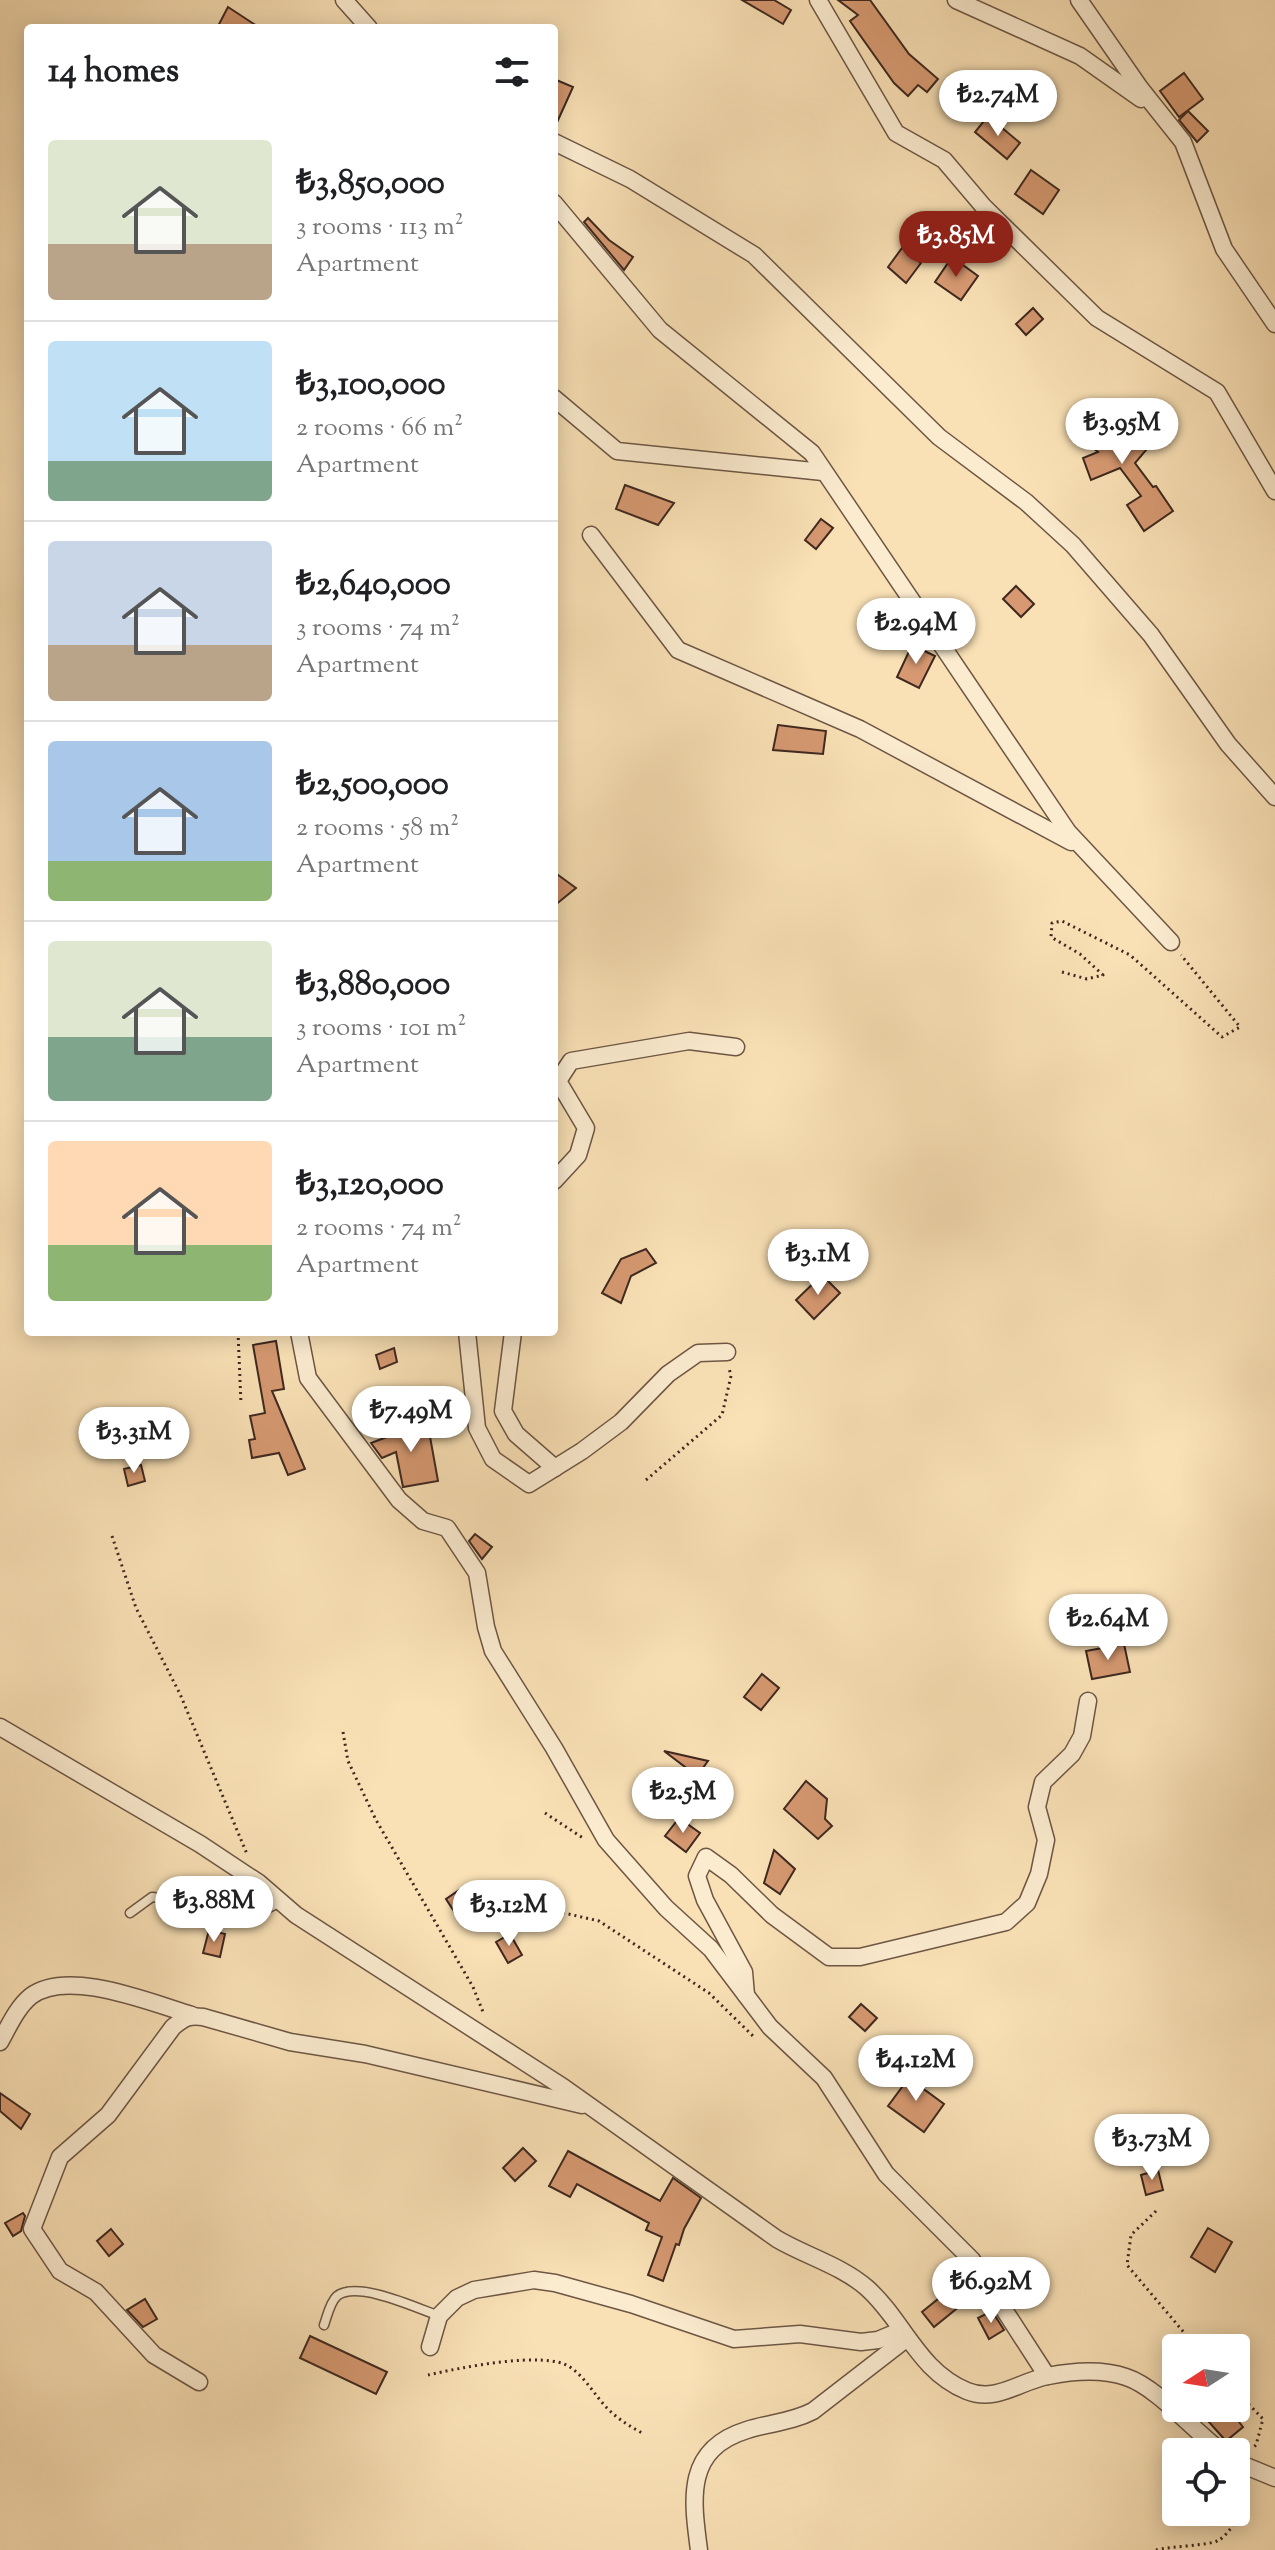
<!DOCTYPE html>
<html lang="en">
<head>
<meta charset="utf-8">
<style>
  body { margin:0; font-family:"Sorts Mill Goudy",serif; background:#f2f2f2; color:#202124; height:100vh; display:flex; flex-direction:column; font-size:30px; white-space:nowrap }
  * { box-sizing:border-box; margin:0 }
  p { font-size:26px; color:#757577 }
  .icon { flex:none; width:44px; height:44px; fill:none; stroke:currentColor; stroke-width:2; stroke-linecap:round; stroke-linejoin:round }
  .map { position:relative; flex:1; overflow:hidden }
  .sheet { position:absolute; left:24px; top:24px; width:534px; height:1312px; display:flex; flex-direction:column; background:#fff; border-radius:8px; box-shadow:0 4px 20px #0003 }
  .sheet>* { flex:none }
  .needle { width:52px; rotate:258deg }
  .controls { position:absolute; left:1162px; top:2334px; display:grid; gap:16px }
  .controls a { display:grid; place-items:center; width:88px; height:88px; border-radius:8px; background:#fff; box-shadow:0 4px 20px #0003; font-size:40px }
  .price { position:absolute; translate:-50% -68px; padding:0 18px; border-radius:28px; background:#fff; color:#222; font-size:26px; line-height:52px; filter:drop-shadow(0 2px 4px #0008) }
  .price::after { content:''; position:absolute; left:50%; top:48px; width:24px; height:18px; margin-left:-12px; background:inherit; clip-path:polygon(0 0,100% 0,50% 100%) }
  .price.selected { background:#8f2418; color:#fff }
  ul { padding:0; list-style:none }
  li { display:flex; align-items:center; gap:24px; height:200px; padding:0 24px }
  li+li { border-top:2px solid #e0e0e0 }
  li span { display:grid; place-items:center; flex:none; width:224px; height:160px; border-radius:8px; color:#555 }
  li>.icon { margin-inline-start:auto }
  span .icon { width:96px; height:96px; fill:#fffc; stroke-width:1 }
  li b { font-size:34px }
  h2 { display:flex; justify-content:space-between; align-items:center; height:96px; padding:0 24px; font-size:34px }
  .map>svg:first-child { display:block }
  .building { fill:#d69971; stroke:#3e281f; stroke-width:2 }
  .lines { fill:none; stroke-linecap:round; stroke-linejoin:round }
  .lane-casing { stroke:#6d5644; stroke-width:11 }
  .street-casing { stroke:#6d5644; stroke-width:19 }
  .path { stroke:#3e281f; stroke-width:3; stroke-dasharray:2 4; stroke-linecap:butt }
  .lane { stroke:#fbebcf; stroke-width:8 }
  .street { stroke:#fbebcf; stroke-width:16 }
</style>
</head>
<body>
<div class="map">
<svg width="1275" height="2550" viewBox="0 0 1275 2550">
  <rect width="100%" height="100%" fill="#f9e0b5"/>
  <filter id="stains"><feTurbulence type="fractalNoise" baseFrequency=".0025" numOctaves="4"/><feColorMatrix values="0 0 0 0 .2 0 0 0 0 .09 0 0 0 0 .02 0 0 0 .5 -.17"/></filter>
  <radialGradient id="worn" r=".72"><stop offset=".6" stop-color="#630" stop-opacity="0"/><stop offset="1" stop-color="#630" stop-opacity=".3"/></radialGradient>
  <g class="building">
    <polygon points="742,0 774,0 791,10 783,24"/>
    <polygon points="838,0 870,0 909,54 938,79 927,92 918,85 908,96 894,83 850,21 858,15"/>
    <polygon points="228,7 260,28 217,28"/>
    <polygon points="1184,73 1203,99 1179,117 1160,91"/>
    <polygon points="554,79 573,87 554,129"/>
    <polygon points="1188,111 1208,131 1197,142 1179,120"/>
    <polygon points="988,116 1020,143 1007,159 975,132"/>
    <polygon points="1031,170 1059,190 1043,214 1015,194"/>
    <polygon points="588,218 609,240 633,257 624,270 584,222"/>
    <polygon points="902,248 921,263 906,283 888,267"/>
    <polygon points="952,257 978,276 961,300 935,282"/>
    <polygon points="1033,308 1043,319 1026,335 1016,324"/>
    <polygon points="1096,409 1147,449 1135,463 1153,487 1156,486 1173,511 1144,531 1127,505 1141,496 1120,468 1091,480 1083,458 1098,452 1076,434"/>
    <polygon points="625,485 674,503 658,525 616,509"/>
    <polygon points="821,519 833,528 816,549 805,540"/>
    <polygon points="1016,586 1034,604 1021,617 1003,599"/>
    <polygon points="903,608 923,637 915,645 892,618"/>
    <polygon points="912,645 935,656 919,688 897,677"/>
    <polygon points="778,725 826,731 823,754 773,750"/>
    <polygon points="554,872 576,888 554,906"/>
    <polygon points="646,1249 656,1263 631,1276 621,1303 602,1293 621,1259"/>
    <polygon points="822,1275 840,1293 814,1319 796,1300"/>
    <polygon points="276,1341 284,1389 272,1391 305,1469 288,1475 279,1453 252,1458 249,1440 255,1439 250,1416 265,1413 253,1345"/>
    <polygon points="394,1348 397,1362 380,1369 376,1355"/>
    <polygon points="427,1420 438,1481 403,1487 396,1452 382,1458 371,1443 408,1429 407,1423"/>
    <polygon points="141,1465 145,1481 128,1486 124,1469"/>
    <polygon points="475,1534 492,1547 482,1559 469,1541"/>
    <polygon points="1124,1644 1130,1672 1092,1679 1086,1651"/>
    <polygon points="762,1674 779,1688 761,1710 744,1697"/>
    <polygon points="664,1751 708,1761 697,1776"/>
    <polygon points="806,1781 827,1799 825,1819 832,1826 818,1839 784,1809"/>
    <polygon points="679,1818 700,1833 686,1852 665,1836"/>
    <polygon points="774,1850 795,1869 780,1894 764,1883"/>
    <polygon points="468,1884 486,1910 463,1925 446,1899"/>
    <polygon points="209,1930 225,1934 220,1957 203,1953"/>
    <polygon points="510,1934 522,1955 508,1963 496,1942"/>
    <polygon points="861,2004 877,2018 865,2031 849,2017"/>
    <polygon points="914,2071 926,2081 921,2087 944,2104 924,2132 888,2106"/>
    <polygon points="0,2093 30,2114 21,2129 0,2111"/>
    <polygon points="523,2148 536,2161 515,2181 503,2168"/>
    <polygon points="568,2151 660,2201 673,2178 701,2198 684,2229 679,2245 676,2244 663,2281 648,2275 662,2237 646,2230 649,2223 577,2184 570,2197 549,2186"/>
    <polygon points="1158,2170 1163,2190 1146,2195 1141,2175"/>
    <polygon points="23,2213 25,2216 21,2231 13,2236 5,2223"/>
    <polygon points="1208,2228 1232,2242 1215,2272 1191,2257"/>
    <polygon points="111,2229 123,2244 109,2256 97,2241"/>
    <polygon points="954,2286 966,2301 934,2327 922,2312"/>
    <polygon points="145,2299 157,2319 143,2327 127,2310"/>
    <polygon points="992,2311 1004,2330 989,2339 978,2318"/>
    <polygon points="310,2336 387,2372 376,2394 300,2358"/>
    <polygon points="1225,2408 1228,2408 1243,2427 1226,2441 1208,2421"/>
  </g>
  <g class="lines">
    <defs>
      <g id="lane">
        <polyline points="130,1913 152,1897 267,1909 280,1902"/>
        <path d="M324 2325C327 2317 330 2302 337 2296 357 2280 417 2308 439 2316"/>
      </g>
      <g id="street">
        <polyline points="344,0 369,28"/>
        <polyline points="818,0 896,133 944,160 983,206 1097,318 1217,392 1275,491"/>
        <polyline points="956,0 1080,56 1141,99"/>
        <polyline points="1079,0 1140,88 1183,142 1224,249 1275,324"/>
        <polyline points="554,142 630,179 754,255 939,437 1026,502 1073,545 1151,635 1228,744 1275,797"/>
        <polyline points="554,203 660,330 812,453 1068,832 1171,942"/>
        <polyline points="554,398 617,451 823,472"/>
        <polyline points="591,535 678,650 860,729 1071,842"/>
        <polyline points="554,1181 578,1155 586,1128 558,1081 571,1061 689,1041 736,1047"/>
        <polyline points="299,1332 308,1378 399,1500 423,1521 447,1528 477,1573 486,1627 493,1651 554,1748 606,1840 666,1908 711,1949 770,2027 824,2078 886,2174 972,2260 1047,2376"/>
        <polyline points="467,1332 477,1428 493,1459 529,1484 582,1451 621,1422 668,1374 698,1353 727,1352"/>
        <polyline points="513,1332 503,1411 516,1434 555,1468"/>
        <path d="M0 1727 200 1844 259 1883 296 1915 563 2087 777 2239C806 2256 842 2266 867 2288 904 2321 918 2371 967 2391 996 2403 1020 2381 1048 2376 1073 2371 1102 2369 1126 2377 1157 2387 1195 2432 1222 2452"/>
        <polyline points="746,1995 744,1972 705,1900 697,1876 706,1857 731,1875 772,1915 829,1957 860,1957 1006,1922 1027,1903 1039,1874 1046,1840 1037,1807 1043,1782 1072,1754 1082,1736 1088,1701"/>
        <path d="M0 2042C8 2028 17 2007 31 1996 68 1968 151 2003 192 2015"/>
        <polyline points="430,2347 439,2316 457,2298 474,2290 534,2280 555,2283 631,2304 734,2339 800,2334 861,2342 878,2340 902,2330"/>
        <path d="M199 2382 154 2355 96 2292 60 2271 32 2229 60 2157 108 2115 173 2027C184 2018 189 2015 203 2017L290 2042 365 2054 582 2105"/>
        <polyline points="1236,2462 1275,2478"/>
        <path d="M699 2550C692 2498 685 2449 747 2430 769 2423 792 2422 813 2411L906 2339"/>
      </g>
    </defs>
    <use href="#lane" class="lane-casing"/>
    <use href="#street" class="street-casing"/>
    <g class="path">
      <polyline points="1062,972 1087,979 1103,975 1080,954 1051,937 1052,923 1062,921 1130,955 1222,1037 1240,1027 1181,955"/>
      <polyline points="238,1332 241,1404"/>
      <polyline points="646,1480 722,1415 731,1376 729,1368"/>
      <polyline points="112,1536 136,1608 180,1694 247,1854"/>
      <polyline points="343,1732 348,1761 376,1820 473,1987 483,2012"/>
      <polyline points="545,1813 583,1838"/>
      <polyline points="551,1910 599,1921 709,1993 753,2036"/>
      <polyline points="1156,2211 1131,2235 1127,2265 1197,2348"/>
      <path d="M428 2375C459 2368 545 2350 570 2367 586 2378 595 2396 608 2409 619 2420 631 2427 644 2434"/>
      <polyline points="1236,2391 1263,2419 1256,2445 1252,2449"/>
      <path d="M1156 2550C1171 2546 1209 2546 1219 2540 1231 2533 1241 2511 1249 2499"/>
    </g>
    <use href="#lane" class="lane"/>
    <use href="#street" class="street"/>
  </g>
  <rect width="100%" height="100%" filter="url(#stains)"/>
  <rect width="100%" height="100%" fill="url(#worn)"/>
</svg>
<div class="controls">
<a><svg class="needle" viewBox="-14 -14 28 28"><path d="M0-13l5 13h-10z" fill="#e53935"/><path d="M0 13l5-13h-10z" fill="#757577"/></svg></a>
<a><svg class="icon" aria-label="locate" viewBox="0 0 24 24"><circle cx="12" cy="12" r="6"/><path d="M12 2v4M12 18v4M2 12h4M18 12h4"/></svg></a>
</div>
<b class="price" style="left:998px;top:138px">₺2.74M</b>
<b class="price selected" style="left:956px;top:279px">₺3.85M</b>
<b class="price" style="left:1122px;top:466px">₺3.95M</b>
<b class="price" style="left:916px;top:666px">₺2.94M</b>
<b class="price" style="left:818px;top:1297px">₺3.1M</b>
<b class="price" style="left:411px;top:1454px">₺7.49M</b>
<b class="price" style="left:134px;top:1475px">₺3.31M</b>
<b class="price" style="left:1108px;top:1662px">₺2.64M</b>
<b class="price" style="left:683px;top:1835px">₺2.5M</b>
<b class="price" style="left:214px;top:1944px">₺3.88M</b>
<b class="price" style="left:509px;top:1948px">₺3.12M</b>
<b class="price" style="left:916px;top:2103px">₺4.12M</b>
<b class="price" style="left:1152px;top:2182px">₺3.73M</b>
<b class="price" style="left:991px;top:2325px">₺6.92M</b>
<section class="sheet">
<h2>14 homes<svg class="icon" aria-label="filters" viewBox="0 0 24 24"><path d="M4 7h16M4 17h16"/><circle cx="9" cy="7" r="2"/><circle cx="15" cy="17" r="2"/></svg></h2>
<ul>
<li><span style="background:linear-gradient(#dfe7d0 65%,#b9a48a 0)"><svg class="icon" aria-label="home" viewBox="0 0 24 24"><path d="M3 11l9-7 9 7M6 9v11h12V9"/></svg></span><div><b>₺3,850,000</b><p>3 rooms · 113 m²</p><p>Apartment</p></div></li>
<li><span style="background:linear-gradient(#bfe0f5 75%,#7fa58c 0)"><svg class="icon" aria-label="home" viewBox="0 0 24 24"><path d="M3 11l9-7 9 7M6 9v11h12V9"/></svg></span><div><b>₺3,100,000</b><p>2 rooms · 66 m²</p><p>Apartment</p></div></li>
<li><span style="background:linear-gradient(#c9d6e8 65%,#b9a48a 0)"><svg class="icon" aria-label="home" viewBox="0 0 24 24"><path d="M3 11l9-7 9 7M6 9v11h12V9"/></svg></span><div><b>₺2,640,000</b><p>3 rooms · 74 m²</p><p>Apartment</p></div></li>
<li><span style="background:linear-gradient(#a9c7e8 75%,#8fb573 0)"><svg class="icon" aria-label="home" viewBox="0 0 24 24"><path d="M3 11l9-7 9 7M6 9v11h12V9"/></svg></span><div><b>₺2,500,000</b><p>2 rooms · 58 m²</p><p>Apartment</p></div></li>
<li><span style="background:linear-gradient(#dfe7d0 60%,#7fa58c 0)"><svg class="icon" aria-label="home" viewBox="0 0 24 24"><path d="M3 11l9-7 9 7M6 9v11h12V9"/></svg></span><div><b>₺3,880,000</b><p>3 rooms · 101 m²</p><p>Apartment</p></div></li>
<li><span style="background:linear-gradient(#ffd9b3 65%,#8fb573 0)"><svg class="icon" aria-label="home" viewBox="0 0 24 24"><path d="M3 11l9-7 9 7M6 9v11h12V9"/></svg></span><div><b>₺3,120,000</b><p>2 rooms · 74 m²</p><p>Apartment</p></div></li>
</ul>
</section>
</div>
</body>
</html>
